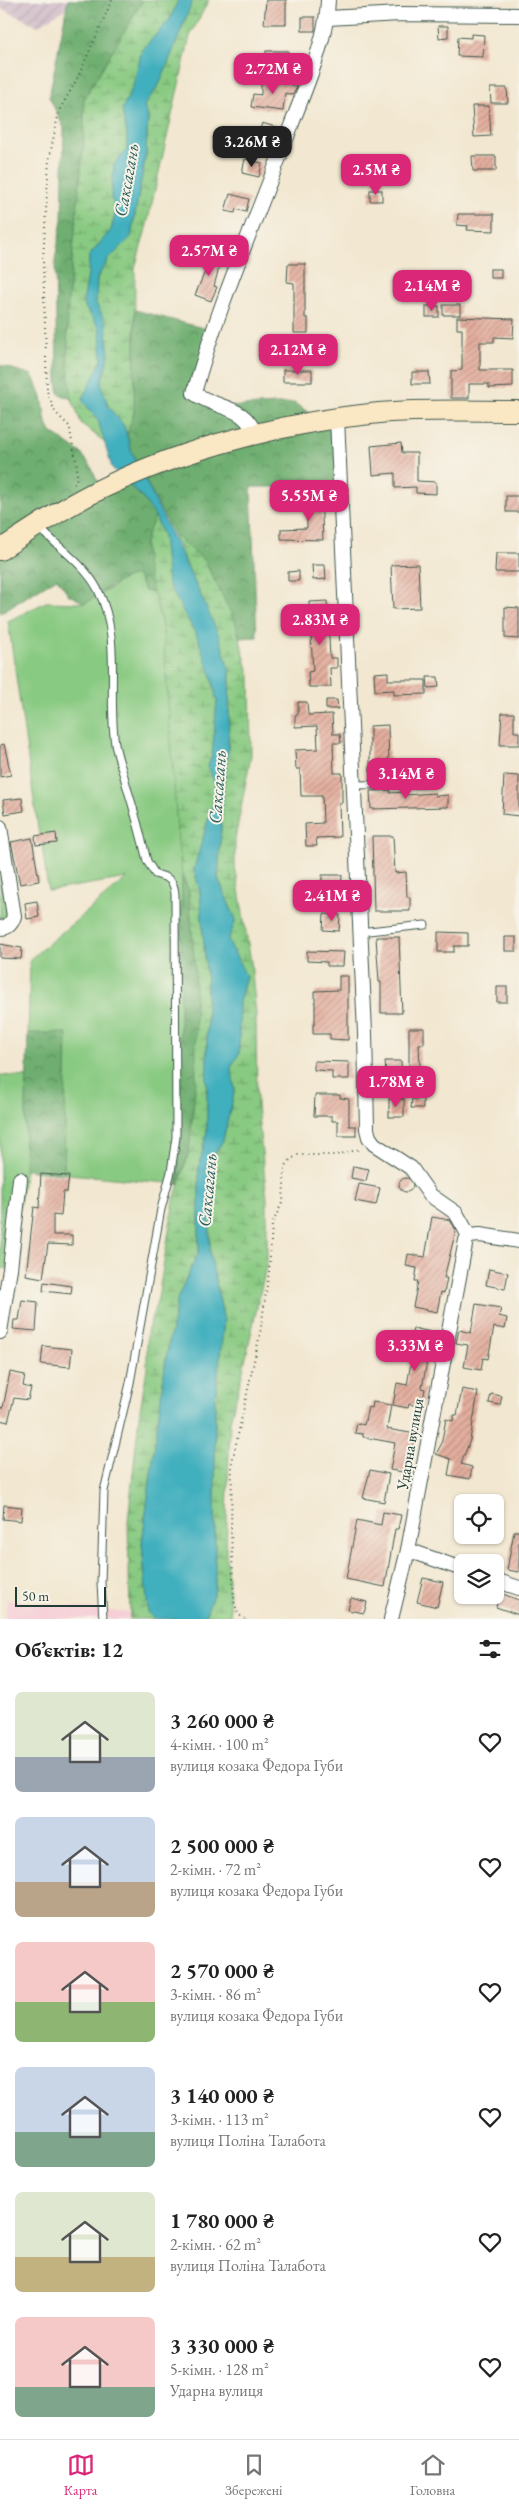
<!DOCTYPE html>
<html lang="uk">
<head>
<meta charset="utf-8">
<style>
  body { margin:0; font-family:"EB Garamond",serif; background:#f6f6f6; color:#222; height:100vh; display:flex; flex-direction:column; font-size:19px; white-space:nowrap }
  * { box-sizing:border-box; margin:0 }
  p { font-size:16px; color:#767676 }
  .icon { flex:none; width:28px; height:28px; fill:none; stroke:currentColor; stroke-width:2; stroke-linecap:round; stroke-linejoin:round }
  .map { position:relative; height:1619px; overflow:hidden }
  .side { display:flex; flex-direction:column; background:#fff; flex:1 }
  .side>* { flex:none }
  .fabs { position:absolute; left:454px; top:1494px; display:grid; gap:10px }
  .fabs a { display:grid; place-items:center; width:50px; height:50px; border-radius:8px; background:#fff; box-shadow:0 1px 4px #0004; font-size:25px }
  .scale { position:absolute; left:15px; bottom:12px; width:91px; box-sizing:border-box; padding-left:5px; border:2px solid #1f3d34; border-top:0; font-size:14px; line-height:18px; white-space:nowrap; color:#1f3d34; -webkit-text-stroke:4px #f7f3e8; paint-order:stroke }
  .price { position:absolute; translate:-50% -42px; padding:0 11px; border-radius:10px; background:#db2777; color:#fff; font-size:16px; line-height:32px; filter:drop-shadow(0 1px 2px #0008) }
  .price::after { content:''; position:absolute; left:50%; top:30px; width:15px; height:11px; margin-left:-8px; background:inherit; clip-path:polygon(0 0,100% 0,50% 100%) }
  .price.selected { background:#222; color:#fff }
  ul { padding:0; list-style:none }
  li { display:flex; align-items:center; gap:15px; height:125px; padding:0 15px }
  li span { display:grid; place-items:center; flex:none; width:140px; height:100px; border-radius:8px; color:#555 }
  li>.icon { margin-inline-start:auto }
  span .icon { width:60px; height:60px; fill:#fffc; stroke-width:1 }
  li b { font-size:21px }
  h2 { display:flex; justify-content:space-between; align-items:center; height:60px; padding:0 15px; font-size:21px }
  .tab-bar { display:flex; justify-content:space-around; align-items:center; height:70px; border-top:1px solid #e0e0e0; background:#fff; font-size:14px; color:#767676 }
  .tab-bar a { display:grid; justify-items:center; gap:2px }
  .tab-bar .selected { color:#db2777 }
  .map>svg:first-child { display:block }
  .built { fill:#f6cfd7 }
  .industrial { fill:url(#industrial-furrows) }
  .green { fill:#89ca82; stroke:#54845b }
  .forest { fill:url(#forest-crowns); stroke:#467652 }
  .wetland { fill:url(#wetland-marsh); stroke:#54845b }
  .water { fill:#41afbe; stroke:#307679 }
  .building { fill:url(#building-hatch) }
  .lines { fill:none; stroke-linecap:round; stroke-linejoin:round }
  .lane-casing { stroke:#3f564b; stroke-width:9 }
  .street-casing { stroke:#3f564b; stroke-width:16 }
  .secondary-casing { stroke:#3f564b; stroke-width:22 }
  .path { stroke:#3f564b; stroke-width:2; stroke-dasharray:1 4; stroke-linecap:butt }
  .lane { stroke:#fff; stroke-width:7 }
  .street { stroke:#fff; stroke-width:14 }
  .secondary { stroke:#fae7c3; stroke-width:20 }
  .labels { text-anchor:middle; dominant-baseline:central; stroke-width:4; stroke-linejoin:round; paint-order:stroke }
  .street-label { font-size:16px; fill:#1f3d34; stroke:#f7f3e8 }
  .water-label { font-size:18px; font-style:italic; fill:#295f5d; stroke:#f7f3e8 }
</style>
</head>
<body>
<div class="map">
<svg width="519" height="1619" viewBox="0 0 519 1619">
  <defs>
    <pattern id="industrial-furrows" width="10" height="10" patternUnits="userSpaceOnUse" patternTransform="scale(1.25)"><rect width="10" height="10" fill="#d1bdc9"/><path d="M-1 1l2-2M0 10L10 0M9 11l2-2" fill="none" stroke="#b3a3ad"/></pattern>
    <pattern id="forest-crowns" width="20" height="18" patternUnits="userSpaceOnUse" patternTransform="scale(1.25)"><rect width="20" height="18" fill="#6eae70"/><path d="M2 6a3 3 0 1 1 6 0M12 15a3 3 0 1 1 6 0" fill="none" stroke="#5a8f5d"/></pattern>
    <pattern id="wetland-marsh" width="20" height="14" patternUnits="userSpaceOnUse" patternTransform="scale(1.25)"><rect width="20" height="14" fill="#89ca82"/><path d="M1 5h8M5 5V1M11 12h8M15 12V8" fill="none" stroke="#6fa56b"/></pattern>
    <pattern id="building-hatch" width="6" height="6" patternUnits="userSpaceOnUse" patternTransform="scale(1.25)"><rect width="6" height="6" fill="#e4ae9e"/><path d="M-1 1l2-2M0 6l6-6M5 7l2-2" fill="none" stroke="#b88f82"/></pattern>
  </defs>
  <rect width="100%" height="100%" fill="#f7f3e8"/>
  <filter id="ink" filterUnits="userSpaceOnUse"><feTurbulence type="fractalNoise" baseFrequency=".02" numOctaves="2"/><feDisplacementMap in="SourceGraphic" scale="10" xChannelSelector="R" yChannelSelector="G"/><feConvolveMatrix kernelMatrix="1 2 1 2 8 2 1 2 1" color-interpolation-filters="sRGB"/></filter>
  <filter id="wash" filterUnits="userSpaceOnUse"><feTurbulence type="fractalNoise" baseFrequency=".0096" numOctaves="4" result="noise"/><feDisplacementMap in="SourceGraphic" scale="20" xChannelSelector="R" yChannelSelector="G"/><feGaussianBlur stdDeviation="1.12" result="paint"/><feColorMatrix in="noise" values="0 0 0 0 0 0 0 0 0 0 0 0 0 0 0 0 0 1.4 0 .05"/><feComposite in="paint" operator="in"/></filter>
  <g filter="url(#wash)">
    <rect width="100%" height="100%" fill="#f2e7d0"/>
    <polygon class="built" points="7,1600 130,1613 130,1619 5,1619"/>
    <polygon class="industrial" points="0,0 79,0 38,26 0,8"/>
    <g class="green">
      <polygon points="137,575 145,591 154,592 163,630 182,875 178,1184 25,1170 10,1269 0,1268 0,1075 27,1077 30,959 127,878 48,891 42,845 57,843 56,834 39,835 8,621 46,602 85,603 113,587 123,577"/>
      <polygon points="0,872 8,908 4,918 0,919"/>
    </g>
    <g class="forest">
      <polygon points="68,0 143,0 84,99 84,141 67,312 68,363 72,399 59,394 57,382 55,260 62,220 64,128 49,97"/>
      <polygon points="135,310 214,331 195,393 226,407 294,403 308,412 311,422 337,418 341,487 251,487 257,637 240,638 235,621 204,560 173,534 132,453 127,434 134,411"/>
      <path d="M0 365 32 375 42 396 46 422 51 432 81 453 91 466 101 489 123 479 142 497 155 516 144 545 154 592 145 591 137 575C118 578 103 594 85 603L69 595 57 578 0 613Z"/>
      <polygon points="182,875 189,891 195,970 196,1080 189,1152 178,1184"/>
      <polygon points="28,1033 67,1033 64,1174 24,1170"/>
    </g>
    <g class="wetland">
      <polygon points="143,0 178,0 170,19 142,50 133,86 122,110 127,135 127,150 111,197 116,210 111,230 89,256 88,275 83,304 100,329 102,360 83,400 98,420 105,443 81,423 72,399 68,363 67,312 84,141 84,99"/>
      <polygon points="193,0 209,0 190,36 146,229 135,268 134,412 127,434 124,426 108,406 101,383 109,354 96,303 97,278 108,260 131,237 146,153 148,116 144,106 160,83"/>
      <path d="M155 516 163 536 168 583 198 638 211 674 217 701 212 756 208 766 217 789 194 869 200 891 207 984V1131L199 1167V1251L178 1297 166 1359 142 1543 148 1612 155 1619H130L128 1521 139 1416 147 1368V1332L158 1298 174 1200 189 1152 196 1080 195 970 189 891 182 875 178 843 163 630C159 603 144 574 145 546 145 537 152 525 155 516Z"/>
      <polygon points="173,534 204,560 235,621 250,677 251,755 235,839 235,866 251,962 256,1014 257,1106 267,1199 267,1262 242,1375 230,1421 226,1553 231,1619 204,1619 215,1589 215,1399 224,1321 210,1254 209,1164 223,1140 235,1089 231,1067 239,1053 239,1002 246,977 228,940 236,920 218,879 223,791 228,752 230,672 202,598"/>
    </g>
    <polygon class="water" points="178,0 193,0 160,83 144,106 148,116 146,153 131,237 108,260 97,278 96,303 106,323 109,354 101,383 108,406 124,426 132,453 202,598 219,636 230,672 228,752 223,791 218,879 236,920 228,940 246,976 239,1002 239,1054 231,1067 235,1089 223,1140 209,1164 210,1254 224,1321 215,1399 215,1589 204,1619 155,1619 148,1612 142,1543 166,1359 178,1297 199,1251 199,1167 207,1131 207,984 200,891 194,869 217,789 208,766 212,756 217,701 211,674 198,638 168,583 163,536 155,516 142,497 112,468 98,420 82,400 102,360 100,329 83,304 88,275 89,256 111,230 116,211 111,197 114,164 127,150 127,135 122,110 133,86 142,50 170,19"/>
    <g id="blocks">
      <g class="building">
        <polygon points="266,0 286,0 286,24 264,24"/>
        <rect x="302" y="17" width="13" height="14"/>
        <polygon points="438,26 448,26 448,37 439,38"/>
        <polygon points="471,34 484,35 483,57 457,56 458,37 471,38"/>
        <rect x="266" y="51" width="22" height="10"/>
        <polygon points="261,80 279,80 297,87 293,95 285,93 283,111 251,107 253,94 261,95"/>
        <polygon points="490,88 507,88 508,103 491,103"/>
        <polygon points="472,106 489,106 491,136 474,137"/>
        <polygon points="262,123 279,128 275,140 258,135"/>
        <polygon points="472,156 496,156 496,171 473,171"/>
        <polygon points="245,159 262,163 259,177 242,173"/>
        <rect x="370" y="190" width="12" height="11"/>
        <polygon points="230,194 249,199 246,212 236,209 235,213 225,211"/>
        <polygon points="458,214 494,214 494,231 467,230 468,226 457,225"/>
        <polygon points="205,253 222,257 214,286 217,287 211,301 195,295 207,267 202,266"/>
        <polygon points="288,264 305,264 305,318 308,318 308,333 294,333 294,283 287,282"/>
        <rect x="490" y="269" width="11" height="9"/>
        <rect x="443" y="305" width="17" height="10"/>
        <rect x="426" y="306" width="13" height="11"/>
        <polygon points="457,317 514,319 513,338 494,337 494,342 480,342 480,370 513,370 513,387 489,388 489,384 469,384 469,398 451,398 451,371 462,370 462,329 457,329"/>
        <rect x="283" y="370" width="29" height="12"/>
        <polygon points="412,372 429,372 430,384 412,384"/>
        <polygon points="401,443 402,453 417,453 417,481 436,482 436,494 416,493 416,487 395,488 395,473 373,475 371,446"/>
        <polygon points="321,493 323,540 281,539 281,529 307,528 306,494"/>
        <rect x="506" y="496" width="13" height="16"/>
        <polygon points="496,553 519,553 519,572 495,572"/>
        <polygon points="418,564 420,608 393,609 391,565"/>
        <polygon points="312,565 325,565 326,579 313,580"/>
        <polygon points="299,571 299,581 288,581 288,572"/>
        <polygon points="327,601 330,658 337,658 337,668 330,668 331,687 309,687 308,672 313,671 309,602"/>
        <polygon points="505,607 519,608 519,639 505,638"/>
        <polygon points="388,672 388,680 426,680 426,694 394,695 394,690 375,691 374,673"/>
        <polygon points="427,677 438,677 439,687 428,688"/>
        <polygon points="326,700 337,700 338,709 326,709"/>
        <polygon points="298,702 307,702 308,715 332,714 333,734 340,734 341,743 333,743 334,773 342,773 342,803 339,803 340,837 316,838 317,846 306,846 305,824 323,823 322,796 301,796 300,769 296,769 295,750 318,749 317,726 295,727 295,715 298,715"/>
        <polygon points="502,713 514,713 514,732 519,732 519,745 500,745"/>
        <polygon points="388,725 389,771 370,772 370,726"/>
        <polygon points="4,744 11,775 0,777 0,745"/>
        <polygon points="504,775 519,776 519,816 502,814"/>
        <polygon points="390,790 390,793 405,792 405,795 435,793 435,796 448,795 448,807 371,809 370,791"/>
        <polygon points="22,798 24,811 5,814 3,800"/>
        <polygon points="56,833 57,843 36,845 35,836"/>
        <polygon points="372,836 393,836 395,873 406,872 407,897 410,897 410,911 374,911"/>
        <polygon points="32,838 39,881 20,884 11,842"/>
        <polygon points="322,875 342,875 341,891 322,890"/>
        <polygon points="37,901 39,917 27,919 25,903"/>
        <polygon points="324,914 340,915 339,931 323,930"/>
        <polygon points="438,932 468,933 468,946 454,946 454,952 438,952"/>
        <polygon points="376,937 399,937 402,1013 381,1013 381,982 379,982"/>
        <rect x="505" y="937" width="11" height="14"/>
        <polygon points="0,944 22,948 21,959 0,958"/>
        <polygon points="307,951 344,952 343,966 327,966 327,962 307,961"/>
        <polygon points="339,976 348,976 348,1040 330,1039 330,1034 313,1034 313,1024 315,1024 315,991 339,990"/>
        <rect x="497" y="987" width="10" height="15"/>
        <polygon points="409,1028 424,1028 424,1044 419,1044 420,1069 409,1069"/>
        <polygon points="314,1061 349,1062 349,1079 332,1079 332,1071 314,1070"/>
        <polygon points="385,1061 401,1061 402,1074 386,1075"/>
        <polygon points="315,1095 340,1095 340,1098 349,1099 349,1126 356,1126 356,1136 338,1136 338,1121 332,1121 332,1116 314,1116"/>
        <rect x="389" y="1099" width="15" height="18"/>
        <polygon points="412,1099 423,1099 423,1108 411,1108"/>
        <polygon points="353,1166 369,1169 366,1181 351,1178"/>
        <polygon points="41,1174 69,1176 67,1192 63,1192 61,1216 53,1215 53,1235 72,1235 72,1245 48,1244 43,1278 26,1275 34,1207 39,1208"/>
        <circle cx="406" cy="1185" r="7"/>
        <polygon points="359,1184 380,1188 376,1205 355,1201"/>
        <polygon points="432,1217 450,1220 456,1230 444,1278 447,1278 444,1293 441,1292 437,1312 413,1307 418,1281 415,1281 417,1268 406,1266 408,1254 425,1257"/>
        <polygon points="489,1269 508,1273 505,1289 486,1285"/>
        <polygon points="44,1282 72,1286 71,1294 43,1291"/>
        <polygon points="22,1300 38,1302 36,1331 13,1329 14,1320 19,1320"/>
        <polygon points="476,1304 501,1308 499,1316 507,1318 505,1329 494,1327 488,1359 483,1358 481,1370 464,1367 468,1345 456,1343 459,1330 471,1333"/>
        <polygon points="413,1328 431,1332 426,1361 427,1361 422,1388 425,1389 422,1407 409,1404 408,1408 393,1405 397,1383 407,1385 413,1351 409,1350"/>
        <polygon points="43,1346 72,1349 70,1367 41,1364"/>
        <polygon points="10,1372 25,1375 23,1386 31,1388 28,1400 14,1398 8,1422 0,1420 0,1407 3,1408"/>
        <polygon points="462,1389 478,1392 470,1440 461,1464 472,1467 470,1479 448,1475 451,1459 436,1454 441,1445 446,1419 453,1421 454,1415 457,1415"/>
        <polygon points="491,1394 502,1396 500,1405 489,1403"/>
        <polygon points="373,1402 391,1405 387,1429 416,1434 409,1473 390,1470 395,1443 363,1437 363,1434 355,1433 357,1423 364,1425 368,1407 372,1408"/>
        <polygon points="370,1470 389,1474 384,1502 363,1498"/>
        <polygon points="4,1505 22,1507 21,1521 3,1519"/>
        <polygon points="383,1512 401,1515 398,1529 395,1529 385,1587 346,1579 357,1520 381,1525"/>
        <polygon points="514,1531 519,1531 519,1572 507,1570"/>
        <polygon points="423,1578 443,1582 437,1607 417,1602"/>
        <polygon points="500,1593 519,1600 519,1615 496,1607"/>
        <polygon points="351,1598 367,1602 364,1613 348,1610"/>
      </g>
    </g>
  </g>
  <g filter="url(#ink)">
    <use href="#blocks" fill-opacity="0" stroke="#3f564b" stroke-width="1"/>
    <g class="lines">
      <defs>
        <g id="lane">
          <path d="M38 526C57 547 85 564 98 590 122 637 107 693 115 744 117 757 123 771 126 784 134 810 141 835 147 861L155 874C168 877 174 880 175 894L176 1137 171 1172 161 1209 130 1383 104 1491 101 1583 103 1619"/>
          <polyline points="353,785 423,784"/>
          <polyline points="359,932 425,925"/>
        </g>
        <g id="street">
          <polyline points="328,18 400,14 519,15"/>
          <polyline points="337,418 365,1033 367,1129 369,1137 374,1144 411,1168 430,1195 456,1213 469,1236"/>
          <path d="M256 436C245 404 219 411 194 393 219 302 258 215 291 126 305 88 327 40 328 0"/>
          <path d="M0 827 14 916C12 923 8 928 0 928"/>
          <polyline points="0,1332 10,1269 20,1179"/>
          <polyline points="408,1550 462,1569"/>
          <polyline points="495,1580 519,1588"/>
          <polyline points="391,1619 408,1550 466,1240 469,1236 480,1235 519,1241"/>
        </g>
        <path id="secondary" d="M0 550C34 528 67 505 103 488 187 447 287 422 379 413 426 409 473 411 519 411"/>
      </defs>
      <use href="#lane" class="lane-casing"/>
      <use href="#street" class="street-casing"/>
      <use href="#secondary" class="secondary-casing"/>
      <g class="path">
        <path d="M74 484C83 473 70 442 70 427L55 412 47 391 43 260 49 160 59 111 78 77 112 0"/>
        <polyline points="245,1619 238,1614 234,1601 231,1531 232,1462 260,1334 269,1272 272,1224 283,1201 285,1167 290,1160 298,1155 336,1155 361,1149"/>
      </g>
      <use href="#lane" class="lane"/>
      <use href="#street" class="street"/>
      <use href="#secondary" class="secondary"/>
    </g>
  </g>
  <g class="labels">
    <g class="street-label">
      <text transform="translate(410 1444) rotate(-80)">Ударна вулиця</text>
    </g>
    <g class="water-label">
      <text transform="translate(126 180) rotate(-80)">Саксагань</text>
      <text transform="translate(217 787) rotate(-86)">Саксагань</text>
      <text transform="translate(207 1190) rotate(-85)">Саксагань</text>
    </g>
  </g>
</svg>
<div class="fabs">
<a><svg class="icon" aria-label="locate" viewBox="0 0 24 24"><circle cx="12" cy="12" r="6"/><path d="M12 2v4M12 18v4M2 12h4M18 12h4"/></svg></a>
<a><svg class="icon" aria-label="layers" viewBox="0 0 24 24"><path d="M12 4l9 5-9 5-9-5zM3 14l9 5 9-5"/></svg></a>
</div>
<div class="scale">50 m</div>
<b class="price" style="left:273px;top:95px">2.72M ₴</b>
<b class="price selected" style="left:252px;top:168px">3.26M ₴</b>
<b class="price" style="left:376px;top:196px">2.5M ₴</b>
<b class="price" style="left:209px;top:277px">2.57M ₴</b>
<b class="price" style="left:432px;top:312px">2.14M ₴</b>
<b class="price" style="left:298px;top:376px">2.12M ₴</b>
<b class="price" style="left:309px;top:522px">5.55M ₴</b>
<b class="price" style="left:320px;top:646px">2.83M ₴</b>
<b class="price" style="left:406px;top:800px">3.14M ₴</b>
<b class="price" style="left:332px;top:922px">2.41M ₴</b>
<b class="price" style="left:396px;top:1108px">1.78M ₴</b>
<b class="price" style="left:415px;top:1372px">3.33M ₴</b>
</div>
<section class="side">
<h2>Об’єктів: 12<svg class="icon" aria-label="filters" viewBox="0 0 24 24"><path d="M4 7h16M4 17h16"/><circle cx="9" cy="7" r="2"/><circle cx="15" cy="17" r="2"/></svg></h2>
<ul>
<li><span style="background:linear-gradient(#dfe7d0 65%,#9aa5b1 0)"><svg class="icon" aria-label="home" viewBox="0 0 24 24"><path d="M3 11l9-7 9 7M6 9v11h12V9"/></svg></span><div><b>3 260 000 ₴</b><p>4-кімн. · 100 m²</p><p>вулиця козака Федора Губи</p></div><svg class="icon" aria-label="heart" viewBox="0 0 24 24"><path d="M12 20l-8-8c-3-5 5-10 8-4 3-6 11-1 8 4z"/></svg></li>
<li><span style="background:linear-gradient(#c9d6e8 65%,#b9a48a 0)"><svg class="icon" aria-label="home" viewBox="0 0 24 24"><path d="M3 11l9-7 9 7M6 9v11h12V9"/></svg></span><div><b>2 500 000 ₴</b><p>2-кімн. · 72 m²</p><p>вулиця козака Федора Губи</p></div><svg class="icon" aria-label="heart" viewBox="0 0 24 24"><path d="M12 20l-8-8c-3-5 5-10 8-4 3-6 11-1 8 4z"/></svg></li>
<li><span style="background:linear-gradient(#f6c9c9 60%,#8fb573 0)"><svg class="icon" aria-label="home" viewBox="0 0 24 24"><path d="M3 11l9-7 9 7M6 9v11h12V9"/></svg></span><div><b>2 570 000 ₴</b><p>3-кімн. · 86 m²</p><p>вулиця козака Федора Губи</p></div><svg class="icon" aria-label="heart" viewBox="0 0 24 24"><path d="M12 20l-8-8c-3-5 5-10 8-4 3-6 11-1 8 4z"/></svg></li>
<li><span style="background:linear-gradient(#c9d6e8 65%,#7fa58c 0)"><svg class="icon" aria-label="home" viewBox="0 0 24 24"><path d="M3 11l9-7 9 7M6 9v11h12V9"/></svg></span><div><b>3 140 000 ₴</b><p>3-кімн. · 113 m²</p><p>вулиця Поліна Талабота</p></div><svg class="icon" aria-label="heart" viewBox="0 0 24 24"><path d="M12 20l-8-8c-3-5 5-10 8-4 3-6 11-1 8 4z"/></svg></li>
<li><span style="background:linear-gradient(#dfe7d0 65%,#c2b280 0)"><svg class="icon" aria-label="home" viewBox="0 0 24 24"><path d="M3 11l9-7 9 7M6 9v11h12V9"/></svg></span><div><b>1 780 000 ₴</b><p>2-кімн. · 62 m²</p><p>вулиця Поліна Талабота</p></div><svg class="icon" aria-label="heart" viewBox="0 0 24 24"><path d="M12 20l-8-8c-3-5 5-10 8-4 3-6 11-1 8 4z"/></svg></li>
<li><span style="background:linear-gradient(#f6c9c9 70%,#7fa58c 0)"><svg class="icon" aria-label="home" viewBox="0 0 24 24"><path d="M3 11l9-7 9 7M6 9v11h12V9"/></svg></span><div><b>3 330 000 ₴</b><p>5-кімн. · 128 m²</p><p>Ударна вулиця</p></div><svg class="icon" aria-label="heart" viewBox="0 0 24 24"><path d="M12 20l-8-8c-3-5 5-10 8-4 3-6 11-1 8 4z"/></svg></li>
</ul>
</section>
<nav class="tab-bar">
<a class="selected"><svg class="icon" aria-label="map" viewBox="0 0 24 24"><path d="M3 6l6-2 6 2 6-2v14l-6 2-6-2-6 2zM9 4v14M15 6v14"/></svg>Карта</a>
<a><svg class="icon" aria-label="saved" viewBox="0 0 24 24"><path d="M7 4h10v16l-5-4-5 4z"/></svg>Збережені</a>
<a><svg class="icon" aria-label="home" viewBox="0 0 24 24"><path d="M3 11l9-7 9 7M6 9v11h12V9"/></svg>Головна</a>
</nav>
</body>
</html>
